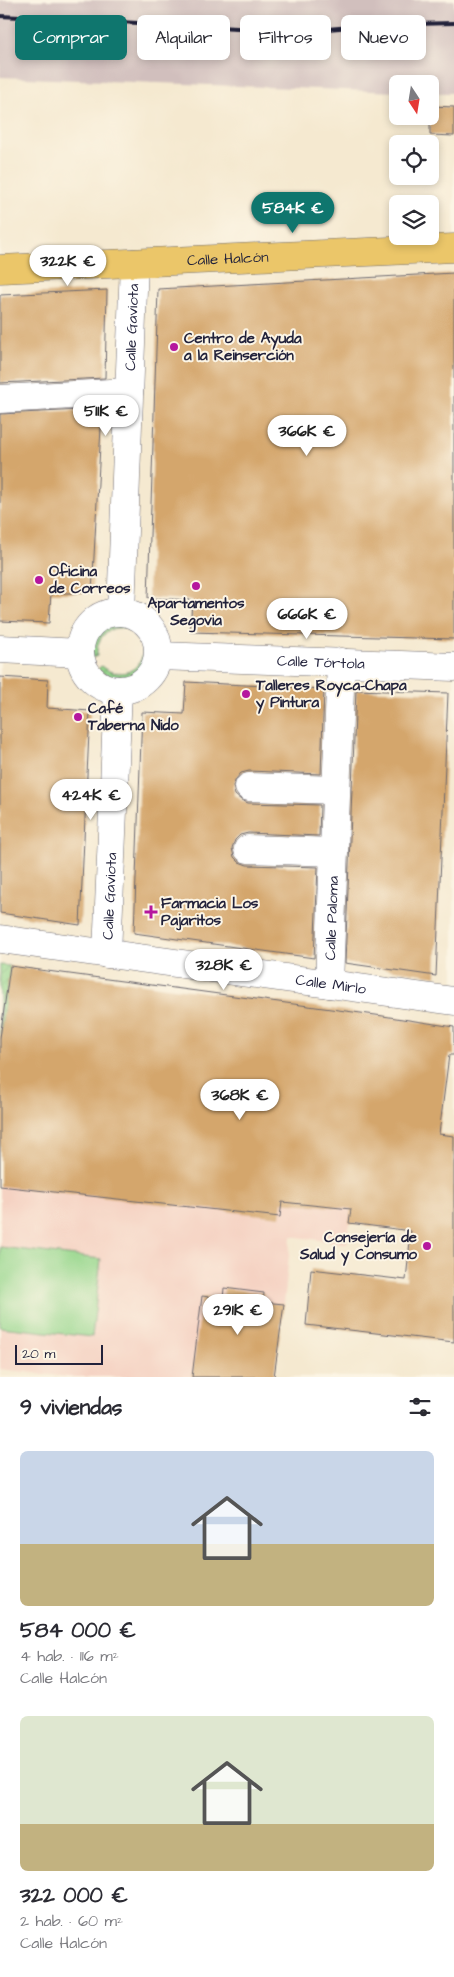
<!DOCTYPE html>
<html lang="es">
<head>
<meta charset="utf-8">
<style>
  body { margin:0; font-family:"Architects Daughter",sans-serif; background:#f2f2f3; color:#2b2b33; height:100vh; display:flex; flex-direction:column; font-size:19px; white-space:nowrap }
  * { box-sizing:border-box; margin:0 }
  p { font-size:16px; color:#7c7c81 }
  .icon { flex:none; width:28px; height:28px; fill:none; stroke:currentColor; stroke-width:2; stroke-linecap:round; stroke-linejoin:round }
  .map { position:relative; height:1377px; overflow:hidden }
  .sheet { display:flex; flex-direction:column; background:#fff; flex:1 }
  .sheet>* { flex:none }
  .banner { position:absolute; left:15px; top:15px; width:425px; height:45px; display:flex; gap:10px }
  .needle { width:32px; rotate:168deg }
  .tools { position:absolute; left:389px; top:75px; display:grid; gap:10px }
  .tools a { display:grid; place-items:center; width:50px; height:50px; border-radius:8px; background:#fff; box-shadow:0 2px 8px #0003; font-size:25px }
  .scale { position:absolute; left:15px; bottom:12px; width:88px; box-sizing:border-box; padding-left:5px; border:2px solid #22223b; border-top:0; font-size:14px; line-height:18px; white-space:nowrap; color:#22223b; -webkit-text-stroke:4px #fcf5e5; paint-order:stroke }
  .price { position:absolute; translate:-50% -42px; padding:0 11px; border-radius:18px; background:#fff; color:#222; font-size:16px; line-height:32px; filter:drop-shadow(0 1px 2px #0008) }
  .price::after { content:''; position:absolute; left:50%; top:30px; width:15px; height:11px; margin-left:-8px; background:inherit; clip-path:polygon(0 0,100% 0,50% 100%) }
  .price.on { background:#0f766e; color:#fff }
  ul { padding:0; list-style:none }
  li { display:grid; align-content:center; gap:10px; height:265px; padding:0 20px }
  li span { display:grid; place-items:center; height:155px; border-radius:8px; color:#555 }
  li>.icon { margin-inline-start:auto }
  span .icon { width:90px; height:90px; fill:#fffc; stroke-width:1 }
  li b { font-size:21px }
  h2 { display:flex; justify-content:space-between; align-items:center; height:60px; padding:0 20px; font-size:21px }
  .tag { padding:0 18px; border-radius:8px; background:#fff; box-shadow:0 2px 8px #0003; font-size:18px; line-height:45px }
  .tag.on { background:#0f766e; color:#fff }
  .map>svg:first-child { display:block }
  .built { fill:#f5d2c2 }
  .industrial { fill:#d1bfbd }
  .garden { fill:url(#garden-furrows); stroke:#5c7c64 }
  .pitch { fill:#97d78d; stroke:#5c7c64 }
  .building { fill:#d4a66c }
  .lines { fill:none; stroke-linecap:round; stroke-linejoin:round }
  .minor-casing { stroke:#6c686f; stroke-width:29 }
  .major-casing { stroke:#6c686f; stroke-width:29 }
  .minor { stroke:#fff; stroke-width:28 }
  .major { stroke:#ebc669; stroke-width:28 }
  .rail { stroke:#22223b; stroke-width:4 }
  .poi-dot { fill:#b5179e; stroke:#fcf5e5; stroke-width:2 }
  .labels { text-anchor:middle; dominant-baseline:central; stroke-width:4; stroke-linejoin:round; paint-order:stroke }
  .street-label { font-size:15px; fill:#22223b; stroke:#fcf5e5 }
  .poi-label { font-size:15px; font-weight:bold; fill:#22223b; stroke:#fcf5e5; text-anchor:start }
</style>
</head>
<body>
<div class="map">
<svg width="454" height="1377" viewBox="0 0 454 1377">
  <defs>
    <pattern id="garden-furrows" width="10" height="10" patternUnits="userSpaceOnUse" patternTransform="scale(1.25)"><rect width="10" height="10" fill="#97d78d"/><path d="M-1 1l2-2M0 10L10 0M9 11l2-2" fill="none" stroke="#82b87b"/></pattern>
  </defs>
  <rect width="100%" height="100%" fill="#fcf5e5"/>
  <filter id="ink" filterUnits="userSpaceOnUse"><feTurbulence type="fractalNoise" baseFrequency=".02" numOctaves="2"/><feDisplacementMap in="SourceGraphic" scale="10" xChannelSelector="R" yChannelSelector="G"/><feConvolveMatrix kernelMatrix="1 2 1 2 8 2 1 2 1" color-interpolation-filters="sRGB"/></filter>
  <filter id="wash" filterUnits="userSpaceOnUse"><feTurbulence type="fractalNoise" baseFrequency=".0096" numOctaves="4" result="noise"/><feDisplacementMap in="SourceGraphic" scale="20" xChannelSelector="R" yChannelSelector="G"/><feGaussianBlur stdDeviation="1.12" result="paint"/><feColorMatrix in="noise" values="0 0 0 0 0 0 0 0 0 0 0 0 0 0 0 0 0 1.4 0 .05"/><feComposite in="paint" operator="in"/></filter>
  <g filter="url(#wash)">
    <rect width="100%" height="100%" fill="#f5e9d0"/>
    <polygon class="built" points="0,1082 361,1125 347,1244 291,1236 284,1304 263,1302 263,1293 225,1288 223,1299 203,1296 192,1377 68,1377 0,1369"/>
    <polygon class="industrial" points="0,0 454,0 454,93 430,93 430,84 398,84 397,92 0,77"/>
    <g class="garden">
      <path d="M113 623 128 624 141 633 137 636C119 618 95 632 97 656L92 658C89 641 97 629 113 623Z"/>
      <path d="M147 647C149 675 118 689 98 669L101 666C118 681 144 671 143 648Z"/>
      <polygon points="0,965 10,966 0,1038"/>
    </g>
    <polygon class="pitch" points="0,1247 101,1259 92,1337 0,1327"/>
    <g id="blocks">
      <g class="building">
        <polygon points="430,106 454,107 454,136 430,135"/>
        <polygon points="454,273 454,639 190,632 192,600 148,598 158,289"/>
        <polygon points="107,290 105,378 0,383 0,295"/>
        <polygon points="102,409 92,593 51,593 49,623 0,621 0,414"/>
        <polygon points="0,677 48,680 47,708 90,711 80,925 0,913"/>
        <polygon points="186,682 324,689 321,774 249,771 241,773 236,779 233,786 235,795 241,800 248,803 320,805 319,836 248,833 240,835 235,840 232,848 234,857 239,862 247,865 318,867 314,958 134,933 142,712 184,714"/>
        <polygon points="356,690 448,693 436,976 345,963"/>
        <polygon points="10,966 383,1016 454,1027 454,1055 449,1055 439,1134 454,1136 454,1342 306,1325 311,1269 406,1280 411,1231 349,1223 351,1209 282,1202 280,1217 0,1186 0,1038"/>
        <polygon points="224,1288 264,1293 263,1302 284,1304 274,1377 192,1377 202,1296 223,1299"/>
      </g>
    </g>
  </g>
  <g filter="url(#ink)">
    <use href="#blocks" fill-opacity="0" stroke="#6c686f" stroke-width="1"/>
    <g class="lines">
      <defs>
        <g id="minor">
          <polyline points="0,399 129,392"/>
          <circle cx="119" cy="651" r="39"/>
          <path id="s1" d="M121 612 134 263"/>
          <polyline points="0,649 80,653"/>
          <path id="s2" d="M159 656 454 667"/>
          <polyline points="249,787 336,790"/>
          <polyline points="248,849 334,852"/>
          <path id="s3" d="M0 939 454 1001"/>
          <path id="s4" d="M107 954 118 690"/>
          <path id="s5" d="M329 984 341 662"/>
        </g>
        <g id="major">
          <path id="s6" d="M0 269 454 248"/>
        </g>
      </defs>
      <use href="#minor" class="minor-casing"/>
      <use href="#major" class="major-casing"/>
      <use href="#minor" class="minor"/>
      <use href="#major" class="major"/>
      <polyline class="rail" points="0,16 257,29 316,30 374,25 454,23"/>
    </g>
  </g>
  <g class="poi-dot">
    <circle cx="174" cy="347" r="5"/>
    <circle cx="39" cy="580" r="5"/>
    <circle cx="196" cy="586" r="5"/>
    <circle cx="246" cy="694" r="5"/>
    <circle cx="78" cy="717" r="5"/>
    <path d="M148.5 904.5h5v5h5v5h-5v5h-5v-5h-5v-5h5z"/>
    <circle cx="427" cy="1246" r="5"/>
  </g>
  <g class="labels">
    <g class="street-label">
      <text stroke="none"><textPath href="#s6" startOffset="228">Calle Halcón</textPath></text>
      <text stroke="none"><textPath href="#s1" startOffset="285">Calle Gaviota</textPath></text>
      <text stroke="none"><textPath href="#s2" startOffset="162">Calle Tórtola</textPath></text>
      <text stroke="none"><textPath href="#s4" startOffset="58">Calle Gaviota</textPath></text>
      <text stroke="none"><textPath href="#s5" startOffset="66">Calle Paloma</textPath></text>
      <text stroke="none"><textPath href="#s3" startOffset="334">Calle Mirlo</textPath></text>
    </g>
    <g class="poi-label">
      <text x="184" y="338">Centro de Ayuda<tspan x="184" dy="17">a la Reinserción</tspan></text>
      <text x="49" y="571">Oficina<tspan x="49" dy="17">de Correos</tspan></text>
      <text x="196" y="603" text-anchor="middle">Apartamentos<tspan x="196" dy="17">Segovia</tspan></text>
      <text x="256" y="685">Talleres Royca-Chapa<tspan x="256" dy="17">y Pintura</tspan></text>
      <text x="88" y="708">Café<tspan x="88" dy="17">Taberna Nido</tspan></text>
      <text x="161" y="903">Farmacia Los<tspan x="161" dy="17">Pajaritos</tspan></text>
      <text x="417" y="1237" text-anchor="end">Consejería de<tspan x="417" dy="17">Salud y Consumo</tspan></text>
    </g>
  </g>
</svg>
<div class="tools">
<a><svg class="needle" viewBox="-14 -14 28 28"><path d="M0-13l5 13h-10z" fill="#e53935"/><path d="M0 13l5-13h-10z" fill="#7c7c81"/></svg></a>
<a><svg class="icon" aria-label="locate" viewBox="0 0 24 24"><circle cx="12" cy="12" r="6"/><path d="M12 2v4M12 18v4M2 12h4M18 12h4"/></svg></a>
<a><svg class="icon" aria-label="layers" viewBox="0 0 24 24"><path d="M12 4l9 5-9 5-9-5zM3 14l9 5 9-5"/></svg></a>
</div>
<div class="scale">20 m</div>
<b class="price on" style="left:293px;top:234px">584K €</b>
<b class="price" style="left:68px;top:287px">322K €</b>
<b class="price" style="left:106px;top:437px">511K €</b>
<b class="price" style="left:307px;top:457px">366K €</b>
<b class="price" style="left:307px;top:640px">666K €</b>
<b class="price" style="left:91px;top:821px">424K €</b>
<b class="price" style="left:224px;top:991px">328K €</b>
<b class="price" style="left:240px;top:1121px">368K €</b>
<b class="price" style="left:238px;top:1336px">291K €</b>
<div class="banner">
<a class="tag on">Comprar</a>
<a class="tag">Alquilar</a>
<a class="tag">Filtros</a>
<a class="tag">Nuevo</a>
</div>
</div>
<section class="sheet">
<h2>9 viviendas<svg class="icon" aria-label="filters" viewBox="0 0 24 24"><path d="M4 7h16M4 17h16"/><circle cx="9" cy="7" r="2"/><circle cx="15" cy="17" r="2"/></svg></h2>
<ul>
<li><span style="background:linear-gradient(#c9d6e8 60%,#c2b280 0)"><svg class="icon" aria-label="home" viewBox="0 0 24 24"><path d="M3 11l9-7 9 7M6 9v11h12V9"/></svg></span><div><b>584 000 €</b><p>4 hab. · 116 m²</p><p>Calle Halcón</p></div></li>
<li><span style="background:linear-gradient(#dfe7d0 70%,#c2b280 0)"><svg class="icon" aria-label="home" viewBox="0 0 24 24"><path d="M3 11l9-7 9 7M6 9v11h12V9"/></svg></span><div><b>322 000 €</b><p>2 hab. · 60 m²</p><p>Calle Halcón</p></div></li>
</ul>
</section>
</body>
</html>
